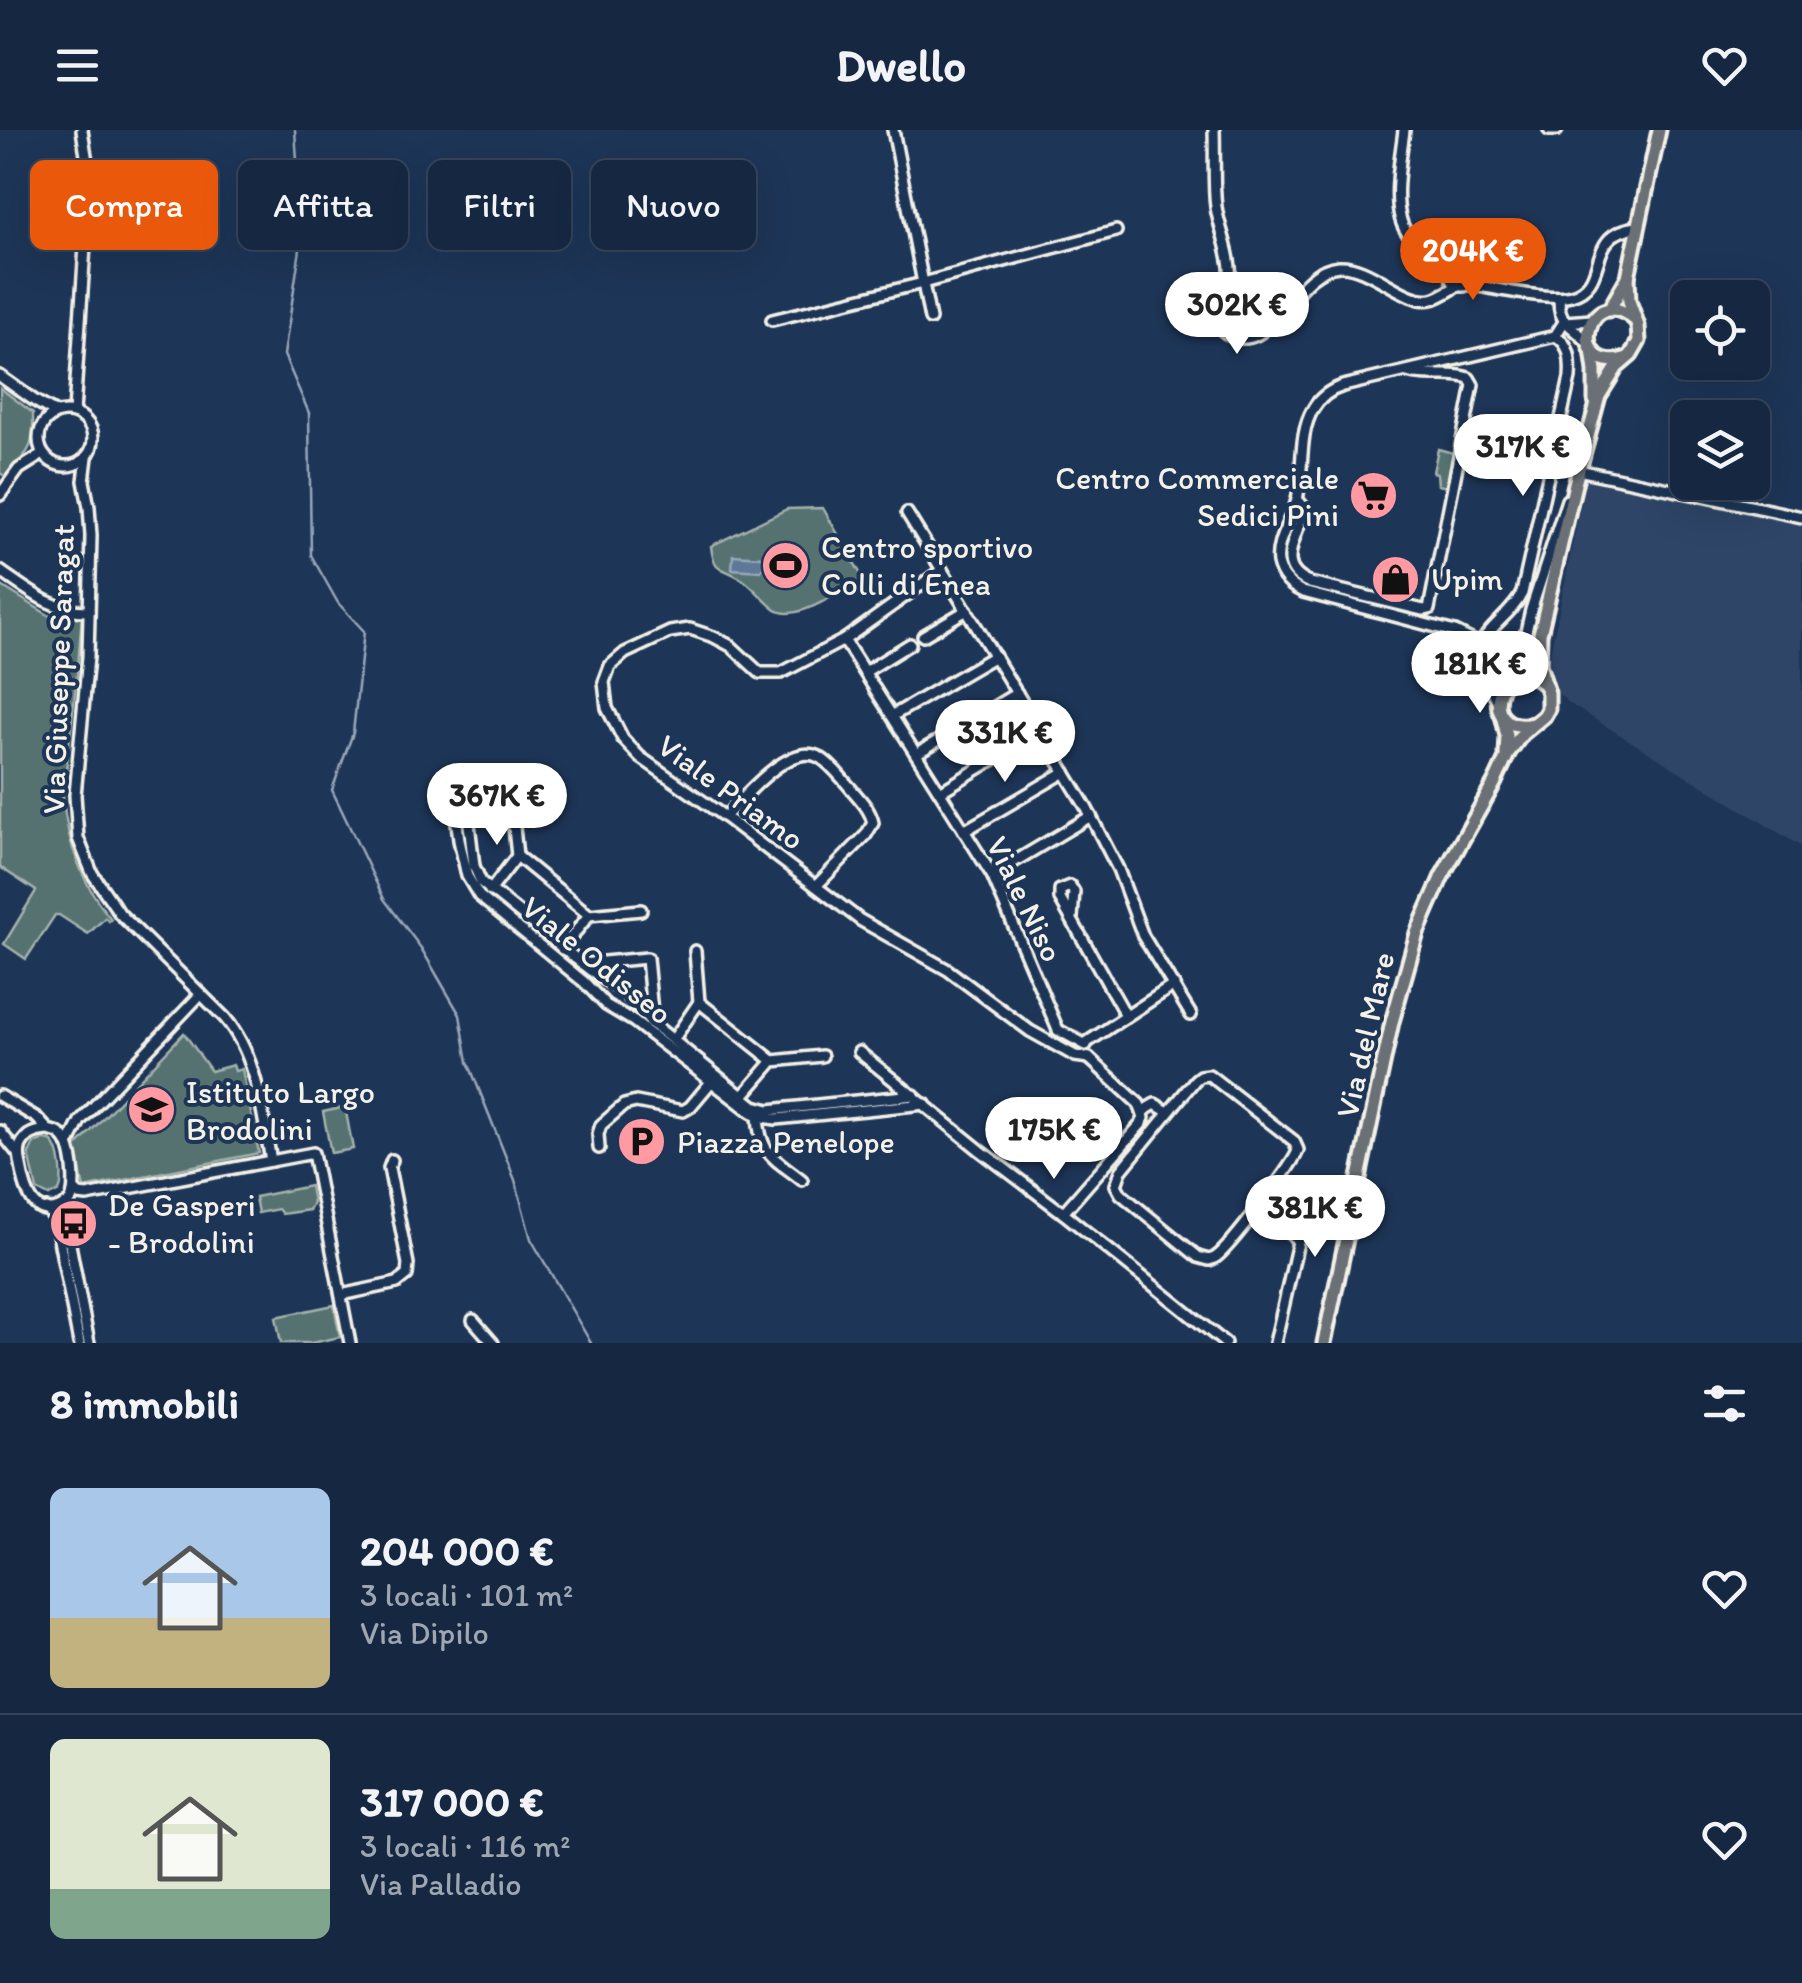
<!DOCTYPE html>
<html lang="it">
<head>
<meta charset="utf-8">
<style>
  body { margin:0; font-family:Itim,sans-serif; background:#23344c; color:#f1f3f6; height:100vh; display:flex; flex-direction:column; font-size:38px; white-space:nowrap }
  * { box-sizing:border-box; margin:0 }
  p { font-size:32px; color:#9ea6b1 }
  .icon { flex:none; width:55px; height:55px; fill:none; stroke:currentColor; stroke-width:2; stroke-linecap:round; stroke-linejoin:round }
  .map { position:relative; height:1213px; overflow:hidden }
  .drawer { display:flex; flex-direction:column; background:#162841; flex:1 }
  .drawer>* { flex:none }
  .hud { position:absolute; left:30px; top:30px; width:1000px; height:90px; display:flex; gap:20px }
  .controls { position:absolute; left:1670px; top:150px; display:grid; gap:20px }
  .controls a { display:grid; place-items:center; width:100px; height:100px; border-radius:15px; background:#162841; box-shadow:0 10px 40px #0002,0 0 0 2px #35445a; font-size:50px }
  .price { position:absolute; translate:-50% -85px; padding:0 22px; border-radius:35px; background:#fff; color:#222; font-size:32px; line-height:65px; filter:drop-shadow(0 2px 5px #0008) }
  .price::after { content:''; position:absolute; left:50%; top:60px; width:30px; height:22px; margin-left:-15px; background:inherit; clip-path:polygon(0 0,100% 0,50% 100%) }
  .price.active { background:#ea580c; color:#fff }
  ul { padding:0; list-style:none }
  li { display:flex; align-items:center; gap:30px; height:250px; padding:0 50px }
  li+li { border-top:2px solid #35445a }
  li span { display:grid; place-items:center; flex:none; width:280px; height:200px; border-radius:15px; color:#555 }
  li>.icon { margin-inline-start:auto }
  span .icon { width:120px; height:120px; fill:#fffc; stroke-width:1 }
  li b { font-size:42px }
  h2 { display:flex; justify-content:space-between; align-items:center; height:120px; padding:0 50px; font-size:42px }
  .chip { padding:0 35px; border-radius:15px; background:#162841; box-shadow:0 10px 40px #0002,0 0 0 2px #35445a; font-size:35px; line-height:90px }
  .chip.active { background:#ea580c; color:#fff }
  header { display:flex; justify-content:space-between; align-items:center; height:130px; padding:0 50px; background:#162841; font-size:45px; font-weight:700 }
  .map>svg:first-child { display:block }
  .built { fill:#2f4568 }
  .green { fill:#547270; stroke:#a4b2ac; stroke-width:2.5 }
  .water { fill:#5d7899; stroke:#99a8b9; stroke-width:2.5 }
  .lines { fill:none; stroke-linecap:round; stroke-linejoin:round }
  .stream { stroke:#99a8b9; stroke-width:2.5 }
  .minor-casing { stroke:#f4f1e8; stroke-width:16 }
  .major-casing { stroke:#f4f1e8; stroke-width:19 }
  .minor { stroke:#1d3557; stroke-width:9 }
  .major { stroke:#6a7074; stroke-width:11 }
  .labels { text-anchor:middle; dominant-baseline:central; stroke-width:8; stroke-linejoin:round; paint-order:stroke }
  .poi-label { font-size:32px; fill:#f4f1e8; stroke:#1d3557; text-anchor:start }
  .street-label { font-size:32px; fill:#f4f1e8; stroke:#1d3557 }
</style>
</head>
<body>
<header><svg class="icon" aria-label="menu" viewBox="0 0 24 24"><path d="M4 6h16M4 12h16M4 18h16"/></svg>Dwello<svg class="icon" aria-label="heart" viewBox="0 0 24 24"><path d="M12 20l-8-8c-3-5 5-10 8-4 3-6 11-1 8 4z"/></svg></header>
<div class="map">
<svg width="1802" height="1213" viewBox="0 0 1802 1213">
  <rect width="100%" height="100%" fill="#1d3557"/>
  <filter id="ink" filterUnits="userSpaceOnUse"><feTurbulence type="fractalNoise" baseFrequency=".01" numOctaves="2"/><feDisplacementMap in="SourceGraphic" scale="20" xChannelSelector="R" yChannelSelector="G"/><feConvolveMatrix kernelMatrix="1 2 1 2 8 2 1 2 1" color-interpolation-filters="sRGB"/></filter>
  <g filter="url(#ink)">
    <polygon class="built" points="1589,335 1802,387 1802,717 1570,574 1557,562 1547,539"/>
    <g class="green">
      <path d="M0 258 33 283C34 322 30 319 5 346L0 343Z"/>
      <polygon points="1438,319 1457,324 1450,355 1447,357 1438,355 1437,343 1433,342"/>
      <path d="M823 378 863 448C844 459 797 493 776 480 763 471 754 456 740 448 720 436 714 442 711 416L787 379Z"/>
      <path d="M0 455 66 496 72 483 82 484 78 536 63 667C67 713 81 753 111 789L109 791 105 788 88 804 59 785H55L26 829 4 814 36 761 0 737Z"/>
      <polygon points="184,903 211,941 233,935 235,941 242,939 259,1023 84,1058 75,1018"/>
      <polygon points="345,977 353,1019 331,1023 323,982"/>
      <path d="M45 1009C47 1010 50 1011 52 1012 61 1020 64 1052 59 1061L49 1066 37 1060 29 1024 34 1013Z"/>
      <polygon points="310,1056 313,1073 309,1080 282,1084 278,1079 258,1083 255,1067"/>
      <polygon points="334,1175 340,1207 311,1213 281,1213 276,1187"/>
    </g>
    <polygon class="water" points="733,425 762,427 765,435 761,441 732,439"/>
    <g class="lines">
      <polyline class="stream" points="295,0 302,106 284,225 309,283 311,425 338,473 364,501 353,603 332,660 384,769 421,818 460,885 468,932 515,1050 531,1109 591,1213"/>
      <defs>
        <g id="minor">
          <polyline points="893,0 930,189"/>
          <path d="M1214 0C1215 25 1213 52 1216 77 1219 97 1228 116 1230 137 1231 145 1228 151 1224 158 1219 167 1213 176 1215 187 1220 206 1242 213 1258 204 1287 187 1302 139 1339 136 1370 134 1406 175 1432 169 1441 167 1450 160 1459 155"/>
          <path d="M1404 0C1401 28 1389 81 1408 104 1419 118 1439 126 1454 137"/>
          <polyline points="1549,0 1557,0"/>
          <circle cx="1462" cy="145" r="11"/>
          <path d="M1468 154C1493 158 1549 171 1571 165 1612 154 1582 103 1638 97"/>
          <path d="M1560 167C1555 193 1575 196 1589 214"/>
          <polyline points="772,190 923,153 1116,101"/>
          <path d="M1564 192 1555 206 1343 256C1330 260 1320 267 1313 279 1297 306 1305 343 1296 373 1290 392 1275 412 1278 433 1281 447 1290 456 1303 462L1455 502 1479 514 1494 531 1504 534 1510 533 1519 526 1522 519 1531 480 1567 370"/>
          <polyline points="1565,192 1592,190"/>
          <polyline points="0,246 35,271 56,283"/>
          <circle cx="66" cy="309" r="27"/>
          <polyline points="74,282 88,71 88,38 82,0"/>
          <polyline points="1461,317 1550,336"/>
          <path d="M87 327 84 351 89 377 91 406 88 527 75 665 78 708 92 743 120 784 225 888C258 927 262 983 271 1031"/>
          <polyline points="1578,340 1802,387"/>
          <polyline points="0,365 19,339 43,324"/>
          <path d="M1297 369 1302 375 1303 382C1296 410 1274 438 1310 453L1423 480 1429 479 1473 255 1469 248C1448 241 1429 249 1407 242"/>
          <polyline points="907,383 942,440"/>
          <path d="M0 441C28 460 53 482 89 481"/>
          <polyline points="923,506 967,480"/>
          <polyline points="844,510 992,745 1058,900"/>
          <polyline points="865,542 910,514"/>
          <path d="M1482 543C1465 506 1508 493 1522 463L1570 248C1571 233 1571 213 1555 206"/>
          <polyline points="1497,570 1482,543 1495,547 1510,548"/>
          <polyline points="892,586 995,526"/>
          <polyline points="916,624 1017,563"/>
          <polyline points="940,662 1040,601"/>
          <path d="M725 687C743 668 790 611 819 627 830 633 839 645 847 654 857 666 870 678 873 693L866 705 816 756"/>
          <polyline points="964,701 1065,642"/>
          <polyline points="517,726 589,785"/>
          <polyline points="992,745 1091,686"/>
          <polyline points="490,761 517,726 512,678"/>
          <polyline points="1072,788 1074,762 1070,756 1060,760 1060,769 1126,886"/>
          <polyline points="562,819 589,785 641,780"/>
          <polyline points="695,821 699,872 773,931"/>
          <polyline points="582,834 647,828 653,894"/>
          <polyline points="1058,900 1086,915"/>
          <polyline points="673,910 699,872"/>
          <polyline points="1086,913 1174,855"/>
          <polyline points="859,922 981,1021 1063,1083 1225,1213"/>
          <polyline points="1089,928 1075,926 1030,901 948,840 860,790 725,687 640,627 623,609 607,578 604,552 610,536 625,523 670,502 690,499 714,507 731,516 760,543 781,543 844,510 942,440 1086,677 1118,739 1143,806 1191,885"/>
          <path d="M1209 945 1294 1011 1298 1020C1295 1033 1228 1119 1216 1127 1214 1129 1211 1129 1209 1130L1198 1127 1121 1064 1116 1055 1121 1041 1195 950 1200 946Z"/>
          <polyline points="914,965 769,980 754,976 653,894 624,862 590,840 481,752 474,736 465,660 461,654 455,655 454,669 459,710 467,746 479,766 584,852 606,875 633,891 751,982 763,987 776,989 925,974"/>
          <polyline points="0,966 37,988 48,1000"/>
          <polyline points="742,967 773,931 822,926"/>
          <polyline points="1143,981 1155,974 1168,982"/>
          <path d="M758 986C760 1025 773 1027 802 1050"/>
          <path d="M48 1000C55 1002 57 1001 63 1007 74 1019 77 1059 70 1072 38 1094 27 1068 22 1041 20 1030 16 1018 25 1009 30 1002 40 1001 48 1000Z"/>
          <polyline points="0,1001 19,1025"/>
          <polyline points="68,1015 80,991 201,864"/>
          <polyline points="599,1018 598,1004 601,995 624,975 636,972 683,981 690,977 711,952"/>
          <polyline points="75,1061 79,1065 87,1066 313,1023 350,1213"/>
          <polyline points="65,1076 67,1099 89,1213"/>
          <polyline points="1258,1077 1293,1105 1298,1112 1275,1213"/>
          <polyline points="47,1079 55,1089 79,1213"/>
          <polyline points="1063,1083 1141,994 1144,988 1139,974 1089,928"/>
          <polyline points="341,1165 397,1153 407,1145 408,1134 389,1038 392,1030"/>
          <polyline points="473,1190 493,1213"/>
        </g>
        <g id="major">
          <polyline points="1609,180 1628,147 1659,0"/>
          <polyline points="1592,220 1595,241 1595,270"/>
          <path d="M1624 229C1565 244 1587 149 1634 189"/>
          <polyline points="1519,545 1528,532 1537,513"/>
          <polyline points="1502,585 1507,606 1506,625"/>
          <path d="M1533 594C1474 607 1499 514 1544 554"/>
          <polyline points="1324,1213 1392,892 1417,803 1442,746 1495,652 1509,622 1522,604 1544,586 1548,579 1548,563 1539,535 1540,504 1575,354 1599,266 1617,237 1631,225 1639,211 1638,196 1629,171 1628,147"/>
        </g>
      </defs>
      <use href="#minor" class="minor-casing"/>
      <use href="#major" class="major-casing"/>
      <use href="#minor" class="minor"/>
      <use href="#major" class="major"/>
    </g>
  </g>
  <defs>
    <symbol id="supermarket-disc" viewBox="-11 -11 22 22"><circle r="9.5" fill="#ff9aa2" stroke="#1d3557"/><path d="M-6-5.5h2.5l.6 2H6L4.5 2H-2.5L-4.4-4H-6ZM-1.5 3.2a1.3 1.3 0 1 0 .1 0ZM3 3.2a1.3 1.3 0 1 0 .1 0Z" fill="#111"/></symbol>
    <symbol id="stadium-disc" viewBox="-11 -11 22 22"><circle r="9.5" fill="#ff9aa2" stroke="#1d3557"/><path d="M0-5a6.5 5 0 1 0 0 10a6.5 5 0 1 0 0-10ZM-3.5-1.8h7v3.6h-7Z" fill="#111"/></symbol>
    <symbol id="shop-disc" viewBox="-11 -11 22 22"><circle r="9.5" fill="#ff9aa2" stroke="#1d3557"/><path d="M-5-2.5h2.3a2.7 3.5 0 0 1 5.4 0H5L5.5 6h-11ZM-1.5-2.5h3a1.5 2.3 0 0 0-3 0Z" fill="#111"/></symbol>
    <symbol id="school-disc" viewBox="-11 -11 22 22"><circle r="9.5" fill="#ff9aa2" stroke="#1d3557"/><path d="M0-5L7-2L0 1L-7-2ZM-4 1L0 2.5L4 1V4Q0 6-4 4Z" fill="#111"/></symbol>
    <symbol id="parking-disc" viewBox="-11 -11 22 22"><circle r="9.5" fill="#ff9aa2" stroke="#1d3557"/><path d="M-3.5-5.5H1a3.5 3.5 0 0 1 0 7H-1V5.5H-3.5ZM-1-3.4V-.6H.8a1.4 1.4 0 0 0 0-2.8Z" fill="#111"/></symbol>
    <symbol id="bus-disc" viewBox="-11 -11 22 22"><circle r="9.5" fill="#ff9aa2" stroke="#1d3557"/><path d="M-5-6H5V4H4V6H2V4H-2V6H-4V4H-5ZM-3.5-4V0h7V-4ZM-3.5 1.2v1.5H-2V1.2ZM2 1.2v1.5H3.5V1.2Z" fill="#111"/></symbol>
  </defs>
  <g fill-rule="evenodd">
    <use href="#supermarket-disc" x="1346" y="338" width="55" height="55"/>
    <use href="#stadium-disc" x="758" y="408" width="55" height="55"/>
    <use href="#shop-disc" x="1368" y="422" width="55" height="55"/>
    <use href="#school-disc" x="124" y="952" width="55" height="55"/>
    <use href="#parking-disc" x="614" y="984" width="55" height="55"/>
    <use href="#bus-disc" x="46" y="1066" width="55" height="55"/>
  </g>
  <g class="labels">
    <g class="poi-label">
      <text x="1339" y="348" text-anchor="end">Centro Commerciale<tspan x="1339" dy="37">Sedici Pini</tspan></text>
      <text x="821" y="417">Centro sportivo<tspan x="821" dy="37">Colli di Enea</tspan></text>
      <text x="1431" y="449">Upim</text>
      <text x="186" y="962">Istituto Largo<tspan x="186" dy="37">Brodolini</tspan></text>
      <text x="677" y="1012">Piazza Penelope</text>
      <text x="108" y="1075">De Gasperi<tspan x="108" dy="37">- Brodolini</tspan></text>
    </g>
    <g class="street-label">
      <text transform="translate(58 539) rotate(-88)">Via Giuseppe Saragat</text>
      <text transform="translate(731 662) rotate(36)">Viale Priamo</text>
      <text transform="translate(1025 769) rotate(64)">Viale Niso</text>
      <text transform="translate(597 830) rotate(39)">Viale Odisseo</text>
      <text transform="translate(1365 905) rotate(-77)">Via del Mare</text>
    </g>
  </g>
</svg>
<div class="controls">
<a><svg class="icon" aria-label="locate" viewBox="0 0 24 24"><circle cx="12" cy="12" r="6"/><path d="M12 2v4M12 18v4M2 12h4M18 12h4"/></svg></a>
<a><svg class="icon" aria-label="layers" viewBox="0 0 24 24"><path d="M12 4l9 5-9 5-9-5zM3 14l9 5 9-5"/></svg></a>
</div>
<b class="price active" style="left:1473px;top:173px">204K €</b>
<b class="price" style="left:1237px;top:227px">302K €</b>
<b class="price" style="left:1523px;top:369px">317K €</b>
<b class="price" style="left:1480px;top:586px">181K €</b>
<b class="price" style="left:1005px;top:655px">331K €</b>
<b class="price" style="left:497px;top:718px">367K €</b>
<b class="price" style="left:1054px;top:1052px">175K €</b>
<b class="price" style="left:1315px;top:1130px">381K €</b>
<div class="hud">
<a class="chip active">Compra</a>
<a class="chip">Affitta</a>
<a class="chip">Filtri</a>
<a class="chip">Nuovo</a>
</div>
</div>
<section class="drawer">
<h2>8 immobili<svg class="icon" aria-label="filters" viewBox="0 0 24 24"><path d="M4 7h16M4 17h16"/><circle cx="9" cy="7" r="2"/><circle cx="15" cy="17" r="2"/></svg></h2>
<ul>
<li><span style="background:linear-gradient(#a9c7e8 65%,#c2b280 0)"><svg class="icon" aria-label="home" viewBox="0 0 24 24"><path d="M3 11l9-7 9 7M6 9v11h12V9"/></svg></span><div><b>204 000 €</b><p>3 locali · 101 m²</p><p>Via Dipilo</p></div><svg class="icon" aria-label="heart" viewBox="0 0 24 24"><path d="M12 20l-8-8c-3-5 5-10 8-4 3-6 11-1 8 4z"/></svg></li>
<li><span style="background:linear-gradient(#dfe7d0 75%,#7fa58c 0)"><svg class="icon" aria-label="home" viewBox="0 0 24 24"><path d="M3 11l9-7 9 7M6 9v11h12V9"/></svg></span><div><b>317 000 €</b><p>3 locali · 116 m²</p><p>Via Palladio</p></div><svg class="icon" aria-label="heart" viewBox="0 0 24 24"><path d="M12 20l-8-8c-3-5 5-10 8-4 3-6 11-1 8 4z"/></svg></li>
</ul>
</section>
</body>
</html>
